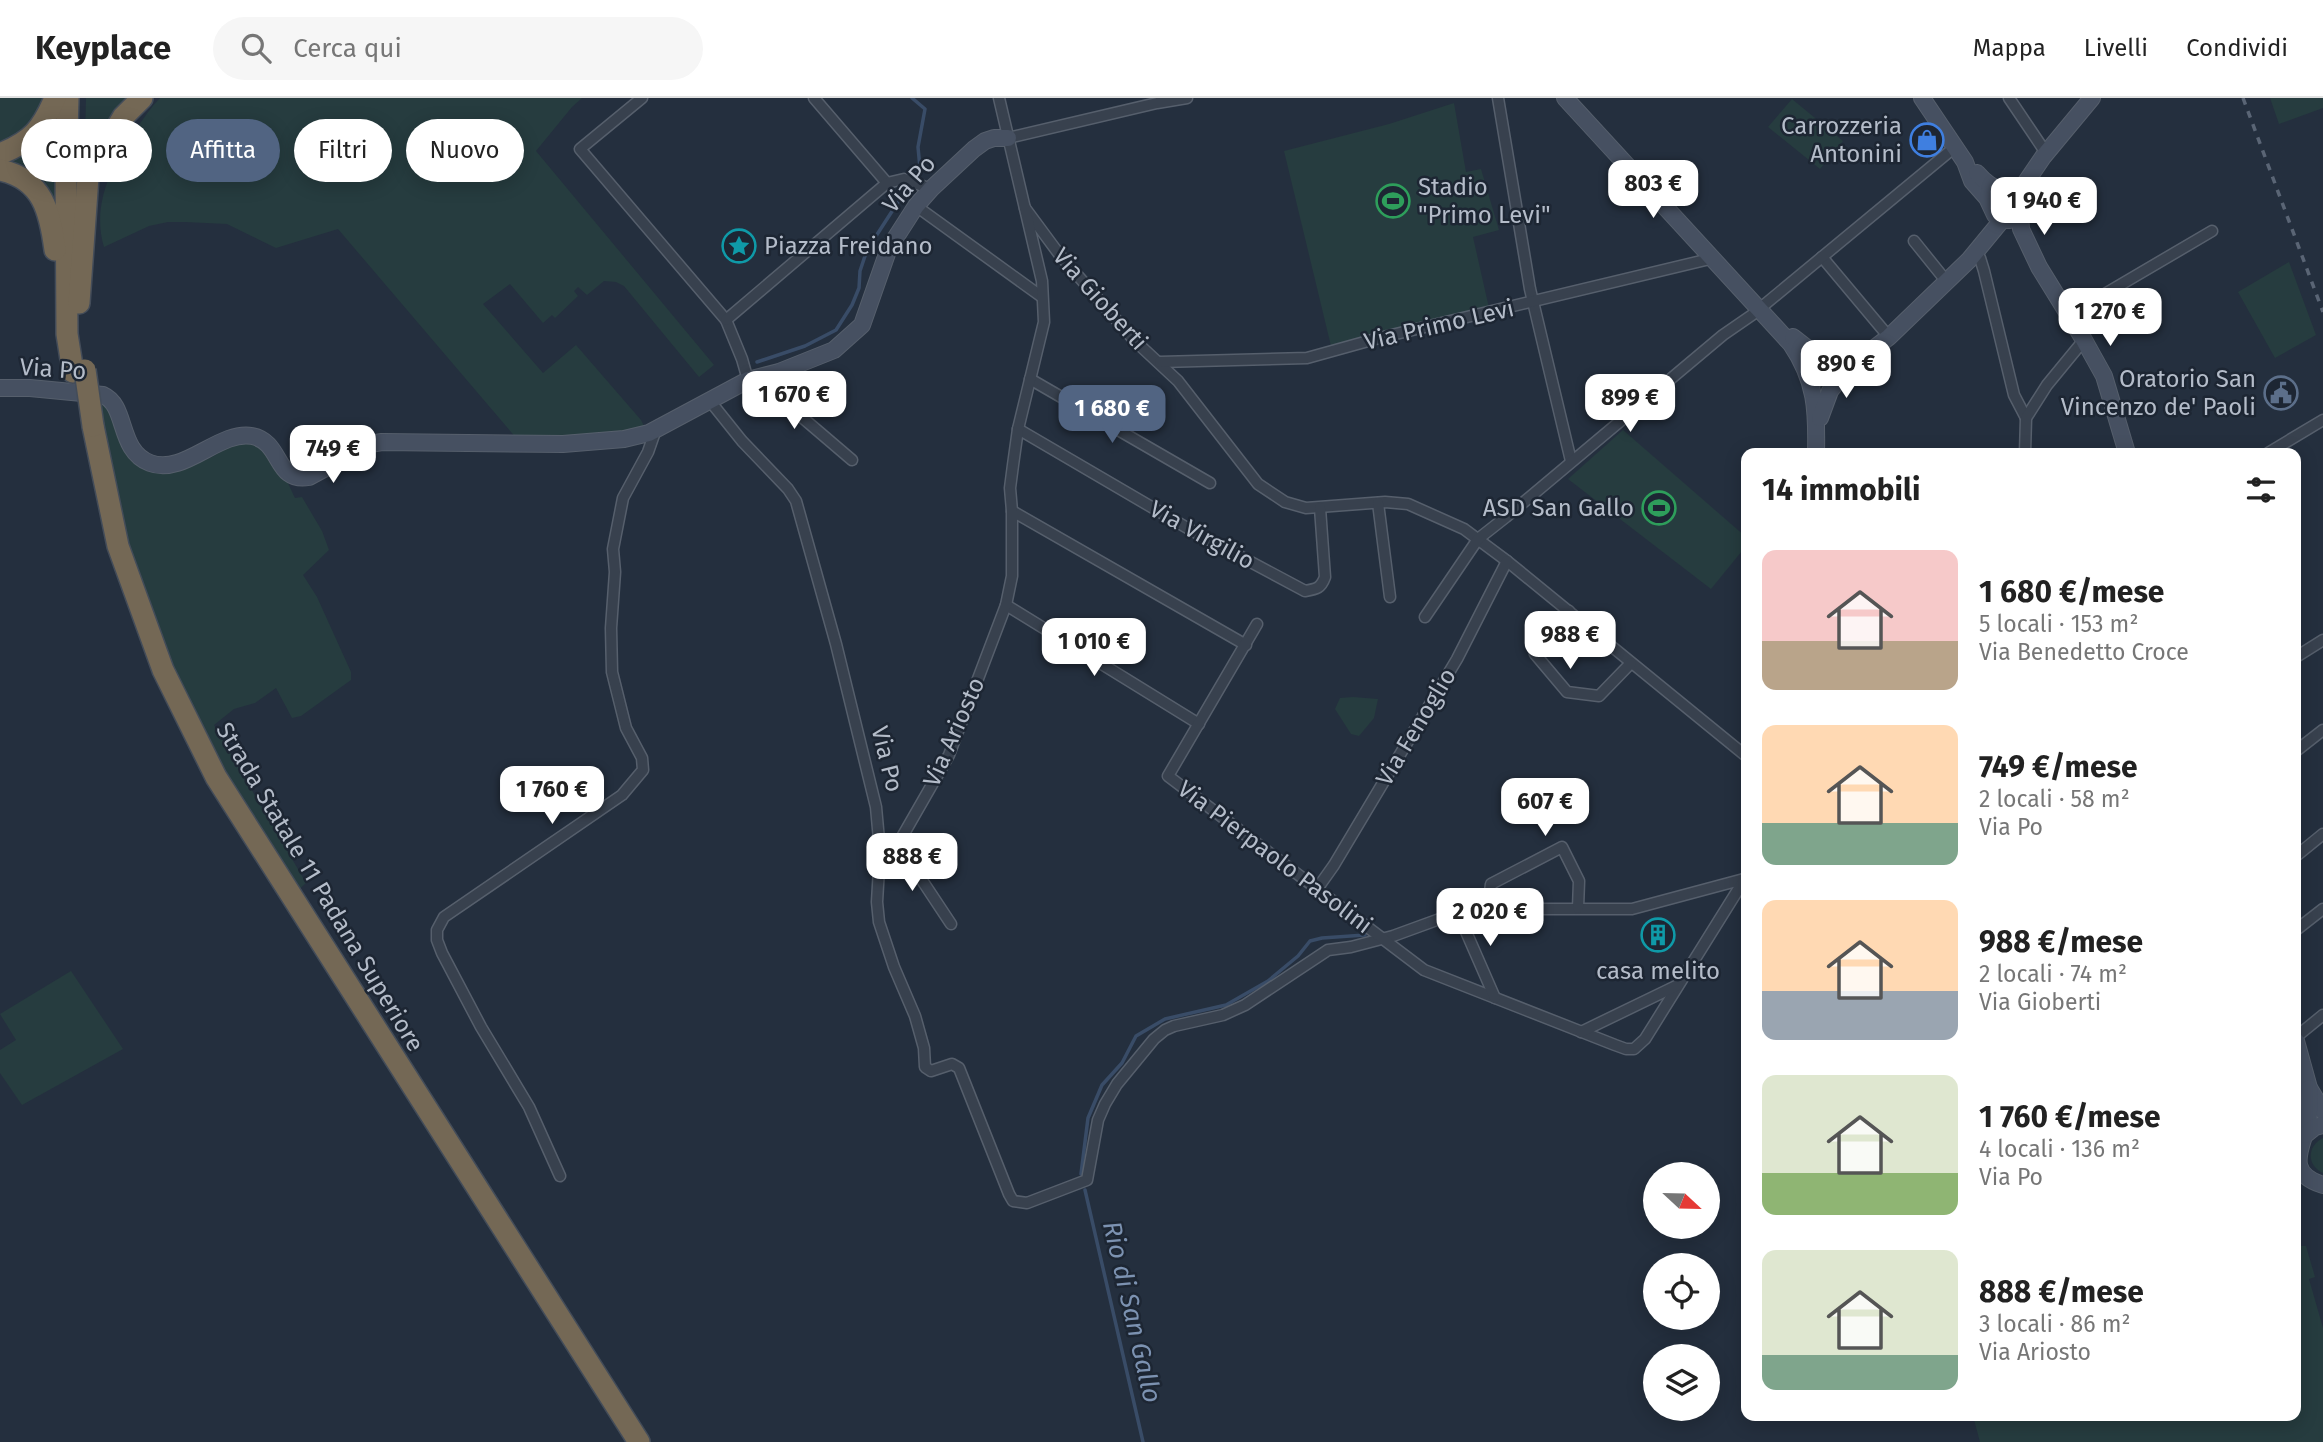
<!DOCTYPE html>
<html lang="it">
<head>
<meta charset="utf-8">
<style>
  body { margin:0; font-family:"Fira Sans",sans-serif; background:#f6f6f6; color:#222; height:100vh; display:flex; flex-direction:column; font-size:26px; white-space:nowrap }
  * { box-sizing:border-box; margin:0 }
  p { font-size:23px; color:#767676 }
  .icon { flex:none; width:38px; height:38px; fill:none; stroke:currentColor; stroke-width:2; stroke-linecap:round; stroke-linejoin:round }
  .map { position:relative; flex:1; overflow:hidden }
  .drawer { position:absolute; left:1741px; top:350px; width:560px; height:973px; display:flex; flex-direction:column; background:#fff; border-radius:14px; box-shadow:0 4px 18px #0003 }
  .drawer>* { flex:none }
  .guide { position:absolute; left:21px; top:21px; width:665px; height:63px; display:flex; gap:14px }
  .needle { width:46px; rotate:112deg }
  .buttons { position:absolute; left:1643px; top:1064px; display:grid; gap:14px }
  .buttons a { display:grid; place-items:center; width:77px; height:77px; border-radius:50%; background:#fff; box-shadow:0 4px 18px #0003; font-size:35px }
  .price { position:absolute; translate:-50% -60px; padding:0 16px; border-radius:14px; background:#fff; color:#222; font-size:23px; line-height:46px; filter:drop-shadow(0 2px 4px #0008) }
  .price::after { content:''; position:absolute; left:50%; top:42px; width:21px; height:16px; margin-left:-10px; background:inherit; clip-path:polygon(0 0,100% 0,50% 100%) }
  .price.on { background:#516482; color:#fff }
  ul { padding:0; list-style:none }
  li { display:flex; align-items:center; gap:21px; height:175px; padding:0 21px }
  li span { display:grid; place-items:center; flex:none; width:196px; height:140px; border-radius:14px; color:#555 }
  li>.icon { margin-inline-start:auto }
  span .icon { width:84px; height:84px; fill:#fffc; stroke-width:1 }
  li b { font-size:30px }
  h2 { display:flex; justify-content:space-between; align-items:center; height:84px; padding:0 21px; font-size:30px }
  .tag { padding:0 24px; border-radius:32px; background:#fff; box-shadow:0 4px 18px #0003; font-size:24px; line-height:63px }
  .tag.on { background:#516482; color:#fff }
  header { display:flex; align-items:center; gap:42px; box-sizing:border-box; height:98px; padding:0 35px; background:#fff; border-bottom:2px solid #e0e0e0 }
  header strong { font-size:33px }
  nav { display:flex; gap:38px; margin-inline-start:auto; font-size:24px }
  .search { width:490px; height:63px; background:#f6f6f6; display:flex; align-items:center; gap:18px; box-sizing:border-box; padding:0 24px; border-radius:38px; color:#767676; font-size:26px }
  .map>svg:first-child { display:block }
  .green { fill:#263c3f }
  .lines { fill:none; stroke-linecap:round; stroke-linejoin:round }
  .stream { stroke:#394c67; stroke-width:3.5 }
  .street-casing { stroke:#565f6c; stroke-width:13 }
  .secondary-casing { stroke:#565f6c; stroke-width:18 }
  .highway-casing { stroke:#434c59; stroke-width:24 }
  .street { stroke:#38414e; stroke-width:10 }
  .secondary { stroke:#465061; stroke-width:16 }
  .highway { stroke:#746855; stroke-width:21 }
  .rail { stroke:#5a6575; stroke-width:3.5; stroke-dasharray:7 7; stroke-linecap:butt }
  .highway-bridge-casing { stroke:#434c59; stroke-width:24; stroke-linecap:butt }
  .highway-bridge { stroke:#746855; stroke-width:21 }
  .labels { text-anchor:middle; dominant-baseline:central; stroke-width:5; stroke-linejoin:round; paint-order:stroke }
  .poi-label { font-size:24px; fill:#b4bcc9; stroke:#1d2633; text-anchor:end }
  .street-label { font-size:24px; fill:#b4bcc9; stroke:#1d2633 }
  .water-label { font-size:26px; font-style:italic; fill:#7c92b1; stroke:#1d2633 }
</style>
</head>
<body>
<header>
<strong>Keyplace</strong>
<div class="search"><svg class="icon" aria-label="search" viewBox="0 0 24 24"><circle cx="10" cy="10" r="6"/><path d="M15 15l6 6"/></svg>Cerca qui</div>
<nav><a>Mappa</a><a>Livelli</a><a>Condividi</a></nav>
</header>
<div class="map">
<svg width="2323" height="1344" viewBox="0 0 2323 1344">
  <rect width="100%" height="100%" fill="#242f3e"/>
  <g class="green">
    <polygon points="0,0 49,0 23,35 0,46"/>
    <polygon points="86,0 136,0 84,78"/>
    <path d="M160 0H582L572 9 536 53 714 267 699 279 624 188 616 184 604 183 587 197 578 189 574 193 578 198 555 220 552 217 543 225 510 186 483 206 543 275 576 247 641 322 644 328C630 340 540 340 517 341L338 131 276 150 227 126 185 124H168L149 128 104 149C91 106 113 65 136 31 144 20 151 9 160 0Z"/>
    <polygon points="2270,0 2323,0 2323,10 2279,26"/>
    <polygon points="1792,1 1843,43 1820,71 1768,29"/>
    <polygon points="58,5 59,110 0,67"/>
    <polygon points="1454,5 1466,74 1481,71 1499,132 1473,139 1489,210 1331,248 1284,53 1389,26"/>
    <polygon points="2289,164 2316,237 2275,260 2238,194"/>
    <path d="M96 301H102L138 365C156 366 176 369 193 366 210 363 222 351 237 346 266 335 286 380 295 400L302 399 322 433 329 452 303 477 317 499 351 574V582L301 618 292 620 276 590 255 605 234 611 214 627 306 785 295 795 251 727 180 593 123 436Z"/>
    <polygon points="1623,332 1746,439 1746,448 1711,491 1568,381"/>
    <polygon points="1353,599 1378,601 1374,620 1359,638 1351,636 1335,611 1340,600"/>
    <polygon points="71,873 123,951 22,1007 0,975 0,952 16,942 0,916"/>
    <path d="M2323 1040V1075C2306 1067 2307 1048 2323 1040Z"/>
    <polygon points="2296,1131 2301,1148 2306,1148 2315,1179 2309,1181 2323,1230 2323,1344 1980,1344 1973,1318 2296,1318"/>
  </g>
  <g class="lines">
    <g class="stream">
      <polyline points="757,264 805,248 836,232 852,207 859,190 860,173 867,152 920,70 918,49 925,11 912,0"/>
      <polyline points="1081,1076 1088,1020 1102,987 1122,965 1136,938 1165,921 1226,907 1268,883 1298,858 1310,843 1322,840 1365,837"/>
      <polyline points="1085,1092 1143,1344"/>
    </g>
    <defs>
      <g id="street">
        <polyline points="642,0 580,51 726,222 742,261 748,282"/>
        <polyline points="814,0 887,85"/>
        <polyline points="1498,0 1530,191 1571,363"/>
        <polyline points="2009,0 2046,55"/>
        <polyline points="1008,40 1157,5 1187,0"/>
        <polyline points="916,108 1042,199"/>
        <polyline points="1025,110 1059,156 1134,242 1178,283 1258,386 1285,404 1306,410 1385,404 1408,406 1464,431 1507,463 1746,658"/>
        <polyline points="1914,143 1947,184"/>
        <polyline points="1974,155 1980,160 1984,173 2014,297 2026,320"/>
        <polyline points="1822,159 1889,239"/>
        <polyline points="2069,217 2212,133"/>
        <polyline points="726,222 887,85 904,81 931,91"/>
        <polyline points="1160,264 1307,260 1379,240 1714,160"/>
        <polyline points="756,280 852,362"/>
        <polyline points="1030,281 1210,385"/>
        <polyline points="710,303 742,343 788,391 796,403 836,546 876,709 880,753 877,804 879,824 894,869 915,918 924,950 925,969 931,973 952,966 959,970 1009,1096 1013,1103 1027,1105 1087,1082 1098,1022 1105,1006 1117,986 1154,941 1165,932 1174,928 1223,917 1245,907 1328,852 1351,849 1393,838 1467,811 1632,811 1744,781"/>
        <path d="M1018 331 1189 431 1305 493C1317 491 1321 490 1325 479L1320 410"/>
        <polyline points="2025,355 2026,320 2047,287 2084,242"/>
        <polyline points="2268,355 2323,322"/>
        <polyline points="1378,405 1390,499"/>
        <polyline points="1012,413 1246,547"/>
        <polyline points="1006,507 1199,626"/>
        <polyline points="1569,513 1535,556 1567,594 1599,598 1631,565"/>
        <polyline points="1425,519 1478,441 1506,419 1723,237 1752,217 1955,49"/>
        <polyline points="1257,526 1168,678 1424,872 1615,947 1626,951 1634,951 1645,941 1746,779"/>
        <polyline points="2296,559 2323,542"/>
        <polyline points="2296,653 2323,632"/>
        <polyline points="2296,758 2323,736"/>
        <polyline points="1317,791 1334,767 1457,561 1507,463"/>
        <polyline points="1488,810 1491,786 1562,749 1579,783 1578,810"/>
        <polyline points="1457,813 1495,900"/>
        <polyline points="951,826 898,746 949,657 1006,507 1012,478 1012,413 1010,390 1013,367 1018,331 1044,224 1042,183 999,0"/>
        <polyline points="2296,832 2323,811"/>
        <polyline points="1581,934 1678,887"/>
        <polyline points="2296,939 2323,917"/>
        <polyline points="560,1078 529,1009 481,929 442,855 437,842 437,832 444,819 622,697 643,672 642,660 626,630 612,574 611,530 615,474 613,451 623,400 648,354 656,331"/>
      </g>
      <g id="secondary">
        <path d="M1565 0 1791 246C1816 283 1817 312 1816 355"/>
        <polyline points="1922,0 1965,64 1972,83 1987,100 1995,117 2002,122 2010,122"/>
        <polyline points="2092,0 2043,59 2026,84 2020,115 2021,131 2039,169 2084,242 2104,278 2127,355"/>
        <path d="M1977 75C1983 82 1992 90 2002 92 2012 94 2016 93 2022 103"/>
        <polyline points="1793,239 1816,257 1854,263"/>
        <polyline points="1811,283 1864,258 1889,239 1969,162 2002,122"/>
        <path d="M0 290H30L103 297C128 308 117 352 150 365 184 378 219 332 252 338 283 344 274 385 309 379L370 346 382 344 563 346 624 341 649 335 748 282 779 274 834 252 862 227 889 150 916 108 931 91 974 51 985 43 994 40H1008"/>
        <polyline points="1820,320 1830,293 1850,268"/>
        <polyline points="2296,943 2309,990 2323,1013"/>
        <path d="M2309 990C2309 1001 2310 1012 2308 1023 2304 1048 2282 1074 2323 1087"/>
        <polyline points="2305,1037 2315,1029 2323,1027"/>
      </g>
      <g id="highway">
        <polyline points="68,0 66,70 67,236 73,274"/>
        <path d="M0 56C32 43 42 31 55 0"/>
        <path d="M0 72C43 81 50 114 55 152"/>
        <polyline points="79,205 88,79 123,19 142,0"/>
        <polyline points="93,328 118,448 163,572 216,679 639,1344"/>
      </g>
    </defs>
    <use href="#street" class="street-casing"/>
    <use href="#secondary" class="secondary-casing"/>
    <use href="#highway" class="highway-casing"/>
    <use href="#street" class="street"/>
    <use href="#secondary" class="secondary"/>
    <use href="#highway" class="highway"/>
    <polyline class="rail" points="2243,0 2323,214"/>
    <defs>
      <polyline id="highway-bridge" points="85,272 93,328"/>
    </defs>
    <use href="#highway-bridge" class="highway-bridge-casing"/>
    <use href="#highway-bridge" class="highway-bridge"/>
  </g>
  <defs>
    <symbol id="shop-ring" viewBox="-11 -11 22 22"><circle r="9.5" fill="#1d2633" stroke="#3f7fe0" stroke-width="1.5"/><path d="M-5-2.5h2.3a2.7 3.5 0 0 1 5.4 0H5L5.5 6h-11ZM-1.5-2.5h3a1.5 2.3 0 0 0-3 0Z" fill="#3f7fe0"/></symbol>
    <symbol id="stadium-ring" viewBox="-11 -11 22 22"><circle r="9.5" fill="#1d2633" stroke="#2e9e5b" stroke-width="1.5"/><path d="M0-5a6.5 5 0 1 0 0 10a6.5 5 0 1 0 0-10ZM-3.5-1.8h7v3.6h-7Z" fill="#2e9e5b"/></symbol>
    <symbol id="sight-ring" viewBox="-11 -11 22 22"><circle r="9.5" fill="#1d2633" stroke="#0f9aa8" stroke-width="1.5"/><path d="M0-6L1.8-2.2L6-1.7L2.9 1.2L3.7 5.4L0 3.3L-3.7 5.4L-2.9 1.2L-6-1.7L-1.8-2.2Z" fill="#0f9aa8"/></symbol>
    <symbol id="civic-ring" viewBox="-11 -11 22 22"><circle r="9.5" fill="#1d2633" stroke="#5c6f8a" stroke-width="1.5"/><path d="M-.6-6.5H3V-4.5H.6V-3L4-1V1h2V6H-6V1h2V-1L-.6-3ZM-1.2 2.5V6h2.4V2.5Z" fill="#5c6f8a"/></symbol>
    <symbol id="building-ring" viewBox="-11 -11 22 22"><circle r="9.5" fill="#1d2633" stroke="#0f9aa8" stroke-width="1.5"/><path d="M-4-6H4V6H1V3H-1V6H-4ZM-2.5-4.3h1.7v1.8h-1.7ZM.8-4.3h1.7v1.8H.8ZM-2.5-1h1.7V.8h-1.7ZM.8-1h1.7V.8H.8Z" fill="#0f9aa8"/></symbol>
  </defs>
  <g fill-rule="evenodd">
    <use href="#shop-ring" x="1908" y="23" width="38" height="38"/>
    <use href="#stadium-ring" x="1374" y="84" width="38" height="38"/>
    <use href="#sight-ring" x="720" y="129" width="38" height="38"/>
    <use href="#civic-ring" x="2262" y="276" width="38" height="38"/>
    <use href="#stadium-ring" x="1640" y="391" width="38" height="38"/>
    <use href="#building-ring" x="1639" y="818" width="38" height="38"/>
  </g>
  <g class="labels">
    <g class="poi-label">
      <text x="1902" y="28">Carrozzeria<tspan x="1902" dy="28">Antonini</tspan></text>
      <text x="1418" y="89" text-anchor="start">Stadio<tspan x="1418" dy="28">"Primo Levi"</tspan></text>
      <text x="764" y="148" text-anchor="start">Piazza Freidano</text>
      <text x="2256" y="281">Oratorio San<tspan x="2256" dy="28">Vincenzo de' Paoli</tspan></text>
      <text x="1634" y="410">ASD San Gallo</text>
      <text x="1658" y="873" text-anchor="middle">casa melito</text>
    </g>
    <g class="street-label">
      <text transform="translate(909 86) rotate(-49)">Via Po</text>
      <text transform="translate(1100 201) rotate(48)">Via Gioberti</text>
      <text transform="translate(1439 227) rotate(-13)">Via Primo Levi</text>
      <text transform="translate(53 271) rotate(4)">Via Po</text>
      <text transform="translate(1202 437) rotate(29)">Via Virgilio</text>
      <text transform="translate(1416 629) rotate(-59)">Via Fenoglio</text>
      <text transform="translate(954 634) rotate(-66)">Via Ariosto</text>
      <text transform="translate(887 661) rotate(76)">Via Po</text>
      <text transform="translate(1275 759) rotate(37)">Via Pierpaolo Pasolini</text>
      <text transform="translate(320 789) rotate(59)">Strada Statale 11 Padana Superiore</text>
    </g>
    <g class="water-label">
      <text transform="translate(1132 1214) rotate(77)">Rio di San Gallo</text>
    </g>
  </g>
</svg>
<div class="buttons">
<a><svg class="needle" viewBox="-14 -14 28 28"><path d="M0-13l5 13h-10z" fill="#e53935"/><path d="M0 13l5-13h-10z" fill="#767676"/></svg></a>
<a><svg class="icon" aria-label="locate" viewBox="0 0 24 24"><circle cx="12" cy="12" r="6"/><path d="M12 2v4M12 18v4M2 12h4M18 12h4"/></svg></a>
<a><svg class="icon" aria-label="layers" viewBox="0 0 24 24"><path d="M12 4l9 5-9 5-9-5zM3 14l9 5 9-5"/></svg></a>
</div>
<b class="price" style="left:1653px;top:122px">803 €</b>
<b class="price" style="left:2044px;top:139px">1 940 €</b>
<b class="price" style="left:2110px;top:250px">1 270 €</b>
<b class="price" style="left:1846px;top:302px">890 €</b>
<b class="price" style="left:794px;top:333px">1 670 €</b>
<b class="price" style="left:1630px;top:336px">899 €</b>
<b class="price on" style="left:1112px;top:347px">1 680 €</b>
<b class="price" style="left:333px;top:387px">749 €</b>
<b class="price" style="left:1570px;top:573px">988 €</b>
<b class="price" style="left:1094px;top:580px">1 010 €</b>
<b class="price" style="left:552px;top:728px">1 760 €</b>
<b class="price" style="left:1545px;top:740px">607 €</b>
<b class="price" style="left:912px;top:795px">888 €</b>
<b class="price" style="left:1490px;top:850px">2 020 €</b>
<div class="guide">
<a class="tag">Compra</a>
<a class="tag on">Affitta</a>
<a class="tag">Filtri</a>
<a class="tag">Nuovo</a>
</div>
<section class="drawer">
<h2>14 immobili<svg class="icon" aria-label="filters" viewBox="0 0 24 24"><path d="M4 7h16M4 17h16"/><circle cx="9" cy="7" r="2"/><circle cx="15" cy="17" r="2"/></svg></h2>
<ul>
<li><span style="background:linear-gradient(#f6c9c9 65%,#b9a48a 0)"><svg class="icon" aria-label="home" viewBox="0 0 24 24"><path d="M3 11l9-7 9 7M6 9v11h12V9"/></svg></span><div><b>1 680 €/mese</b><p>5 locali · 153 m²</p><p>Via Benedetto Croce</p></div></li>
<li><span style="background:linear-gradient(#ffd9b3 70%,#7fa58c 0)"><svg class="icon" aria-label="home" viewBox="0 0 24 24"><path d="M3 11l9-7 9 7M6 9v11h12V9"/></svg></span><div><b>749 €/mese</b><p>2 locali · 58 m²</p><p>Via Po</p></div></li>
<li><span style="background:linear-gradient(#ffd9b3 65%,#9aa5b1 0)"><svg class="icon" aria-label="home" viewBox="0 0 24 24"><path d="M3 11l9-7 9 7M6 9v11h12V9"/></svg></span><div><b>988 €/mese</b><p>2 locali · 74 m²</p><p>Via Gioberti</p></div></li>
<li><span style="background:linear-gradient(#dfe7d0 70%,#8fb573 0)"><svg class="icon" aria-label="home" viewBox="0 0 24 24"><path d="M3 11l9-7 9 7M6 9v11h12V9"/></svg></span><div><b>1 760 €/mese</b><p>4 locali · 136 m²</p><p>Via Po</p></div></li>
<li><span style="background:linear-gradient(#dfe7d0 75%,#7fa58c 0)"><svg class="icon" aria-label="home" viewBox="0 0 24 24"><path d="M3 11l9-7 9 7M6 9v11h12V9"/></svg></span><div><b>888 €/mese</b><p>3 locali · 86 m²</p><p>Via Ariosto</p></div></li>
</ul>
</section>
</div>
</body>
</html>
